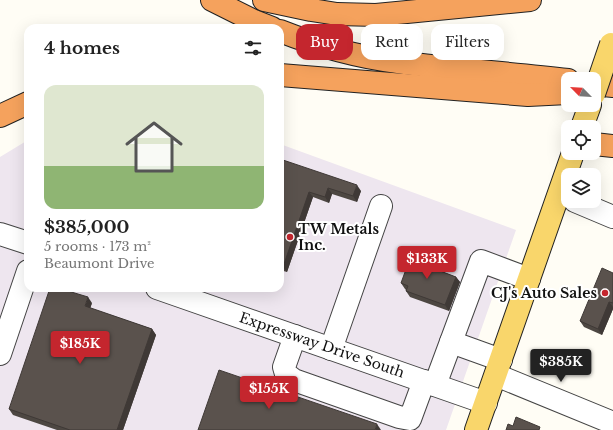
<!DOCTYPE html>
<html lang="en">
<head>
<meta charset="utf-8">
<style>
  body { margin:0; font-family:"Libre Baskerville",serif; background:#f2f2f2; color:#222; height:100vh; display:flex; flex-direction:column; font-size:15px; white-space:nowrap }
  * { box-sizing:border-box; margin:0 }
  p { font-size:13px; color:#767676 }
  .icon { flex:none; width:22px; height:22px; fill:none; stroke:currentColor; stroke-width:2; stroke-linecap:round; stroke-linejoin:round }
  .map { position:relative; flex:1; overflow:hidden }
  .side { position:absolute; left:24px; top:24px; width:260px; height:268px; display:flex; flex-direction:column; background:#fff; border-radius:12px; box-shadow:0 4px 16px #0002 }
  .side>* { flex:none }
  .top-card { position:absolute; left:296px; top:24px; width:257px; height:36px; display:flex; gap:8px }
  .needle { width:26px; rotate:294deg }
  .fabs { position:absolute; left:561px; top:72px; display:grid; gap:8px }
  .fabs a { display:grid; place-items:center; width:40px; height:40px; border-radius:8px; background:#fff; box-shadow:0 4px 16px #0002; font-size:20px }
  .price { position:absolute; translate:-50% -34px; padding:0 9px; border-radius:4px; background:#c4262e; color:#fff; font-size:13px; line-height:26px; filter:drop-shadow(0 1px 2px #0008) }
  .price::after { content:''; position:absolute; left:50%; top:24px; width:12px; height:9px; margin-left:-6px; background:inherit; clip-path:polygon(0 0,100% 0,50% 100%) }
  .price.current { background:#222; color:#fff }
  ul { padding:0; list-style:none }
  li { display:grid; align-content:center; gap:8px; height:212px; padding:0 20px }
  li+li { border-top:1px solid #e0e0e0 }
  li span { display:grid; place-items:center; height:124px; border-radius:12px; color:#555 }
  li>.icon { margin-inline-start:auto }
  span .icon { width:72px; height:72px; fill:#fffc; stroke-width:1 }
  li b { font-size:17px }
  h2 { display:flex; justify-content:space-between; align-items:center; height:48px; padding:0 20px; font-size:17px }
  .chip { padding:0 14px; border-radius:12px; background:#fff; box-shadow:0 4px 16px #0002; font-size:14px; line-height:36px }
  .chip.current { background:#c4262e; color:#fff }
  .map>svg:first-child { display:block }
  .industrial { fill:#eee6ef }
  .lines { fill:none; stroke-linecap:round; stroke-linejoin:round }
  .minor-casing { stroke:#444; stroke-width:24 }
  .major-casing { stroke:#222; stroke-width:24 }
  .highway-casing { stroke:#222; stroke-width:24 }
  .minor { stroke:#fff; stroke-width:22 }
  .major { stroke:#f9d66b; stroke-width:22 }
  .highway { stroke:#f5a25d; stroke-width:22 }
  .major-bridge-casing { stroke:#222; stroke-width:24; stroke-linecap:butt }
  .major-bridge { stroke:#f9d66b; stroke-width:22 }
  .wall { fill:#4d4742 }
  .shaded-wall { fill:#3f3936 }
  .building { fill:#5a524d; stroke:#3f3936 }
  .poi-dot { fill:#c4262e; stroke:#fff; stroke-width:1.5 }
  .labels { text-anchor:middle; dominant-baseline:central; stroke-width:4; stroke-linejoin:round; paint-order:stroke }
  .poi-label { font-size:14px; font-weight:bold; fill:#111; stroke:#fff; text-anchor:start }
  .street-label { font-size:14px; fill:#111; stroke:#fff }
</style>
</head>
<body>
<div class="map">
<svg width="613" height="430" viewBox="0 0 613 430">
  <rect width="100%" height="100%" fill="#fffdf5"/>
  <polygon class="industrial" points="28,140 28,288 280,288 280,144 516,230 446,430 0,430 0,157"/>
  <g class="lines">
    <defs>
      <g id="minor">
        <polyline points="575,201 613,217"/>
        <polyline points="0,234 28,243"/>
        <polyline points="157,288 486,403"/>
        <polyline points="295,336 284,367 286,374 294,380 399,417 410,419 424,381"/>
        <polyline points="451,342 501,360"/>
        <polyline points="331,349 381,206"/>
        <polyline points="0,354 28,271"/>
        <polyline points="496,375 613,423"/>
        <polyline points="435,385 481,261 529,279"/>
      </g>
      <g id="major">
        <polyline points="582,127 590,105"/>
        <polyline points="476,430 573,153"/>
      </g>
      <g id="highway">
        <polyline points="212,0 254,21 272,28"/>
        <polyline points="264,0 311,10 337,14 376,15 530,0"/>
        <path d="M280 31C318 46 358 57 398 62 454 70 511 73 568 80"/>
        <polyline points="280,75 528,95 568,93"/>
        <polyline points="594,84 613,86"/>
        <polyline points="0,116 28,103"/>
        <polyline points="594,144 613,146"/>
      </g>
    </defs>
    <use href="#minor" class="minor-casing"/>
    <use href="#major" class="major-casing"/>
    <use href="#highway" class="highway-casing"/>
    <use href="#minor" class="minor"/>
    <use href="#major" class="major"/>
    <use href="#highway" class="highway"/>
    <defs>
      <polyline id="major-bridge" points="594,94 611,44"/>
    </defs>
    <use href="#major-bridge" class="major-bridge-casing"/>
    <use href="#major-bridge" class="major-bridge"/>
  </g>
  <g class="wall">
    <polygon points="280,159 361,191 357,202 332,194 329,203 313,197 287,272 280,270"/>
    <polygon points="429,259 433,265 432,268 456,277 460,282 449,311 410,297 406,291 406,290 405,289 401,283"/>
    <polygon points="613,273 613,309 602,335 584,327 580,321"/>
    <polygon points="92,303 90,308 152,329 156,335 123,430 57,430 13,415 9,409"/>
  </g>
  <g class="shaded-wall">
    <polygon points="357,185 361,191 357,202 353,196"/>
    <polygon points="328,188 332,194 329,203 325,197"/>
    <polygon points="309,192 313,197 287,272 283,267"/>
    <polygon points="429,259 433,265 431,272 427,266"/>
    <polygon points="456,277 460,282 449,311 445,305"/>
    <polygon points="88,297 92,303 89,312 85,306"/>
    <polygon points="609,302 613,307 613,309 602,335 598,329"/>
    <polygon points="152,329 156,335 123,430 117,430"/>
    <polygon points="377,424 381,430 375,430"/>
  </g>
  <g class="building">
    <polygon points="280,159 357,185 353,196 328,188 325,197 309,192 283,267 280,266"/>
    <polygon points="412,253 429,259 427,266 456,277 445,305 406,291 408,286 401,283"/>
    <polygon points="602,268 613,273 613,303 609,302 598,329 580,321"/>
    <polygon points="50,288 58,288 88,297 85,306 152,329 117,430 70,430 9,409"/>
    <polygon points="219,370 377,424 375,430 198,430"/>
    <polygon points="516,417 540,427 539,430 506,430 508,424 513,426"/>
  </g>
  <g class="poi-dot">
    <circle cx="290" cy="237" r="4"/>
    <circle cx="605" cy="293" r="4"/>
  </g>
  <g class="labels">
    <g class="poi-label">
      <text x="298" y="229">TW Metals<tspan x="298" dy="16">Inc.</tspan></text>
      <text x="597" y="293" text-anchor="end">CJ's Auto Sales</text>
    </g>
    <g class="street-label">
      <text transform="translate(322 345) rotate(19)">Expressway Drive South</text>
    </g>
  </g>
</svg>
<div class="fabs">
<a><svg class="needle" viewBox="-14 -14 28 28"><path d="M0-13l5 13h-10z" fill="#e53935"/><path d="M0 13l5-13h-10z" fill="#767676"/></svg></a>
<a><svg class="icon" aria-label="locate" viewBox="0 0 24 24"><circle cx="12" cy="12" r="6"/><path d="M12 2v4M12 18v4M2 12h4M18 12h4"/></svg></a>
<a><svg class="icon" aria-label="layers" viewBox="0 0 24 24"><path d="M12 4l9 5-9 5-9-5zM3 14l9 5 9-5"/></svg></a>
</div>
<b class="price" style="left:427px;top:280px">$133K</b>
<b class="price" style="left:80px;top:365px">$185K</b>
<b class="price current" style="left:561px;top:383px">$385K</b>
<b class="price" style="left:269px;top:410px">$155K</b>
<div class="top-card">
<a class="chip current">Buy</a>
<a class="chip">Rent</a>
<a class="chip">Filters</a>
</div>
<section class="side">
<h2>4 homes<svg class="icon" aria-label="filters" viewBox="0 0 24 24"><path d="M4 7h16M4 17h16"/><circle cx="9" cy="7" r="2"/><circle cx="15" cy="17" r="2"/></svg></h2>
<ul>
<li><span style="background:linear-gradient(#dfe7d0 65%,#8fb573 0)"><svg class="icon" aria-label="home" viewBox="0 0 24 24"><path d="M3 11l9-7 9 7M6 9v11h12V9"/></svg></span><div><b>$385,000</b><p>5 rooms · 173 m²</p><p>Beaumont Drive</p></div></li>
</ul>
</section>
</div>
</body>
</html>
